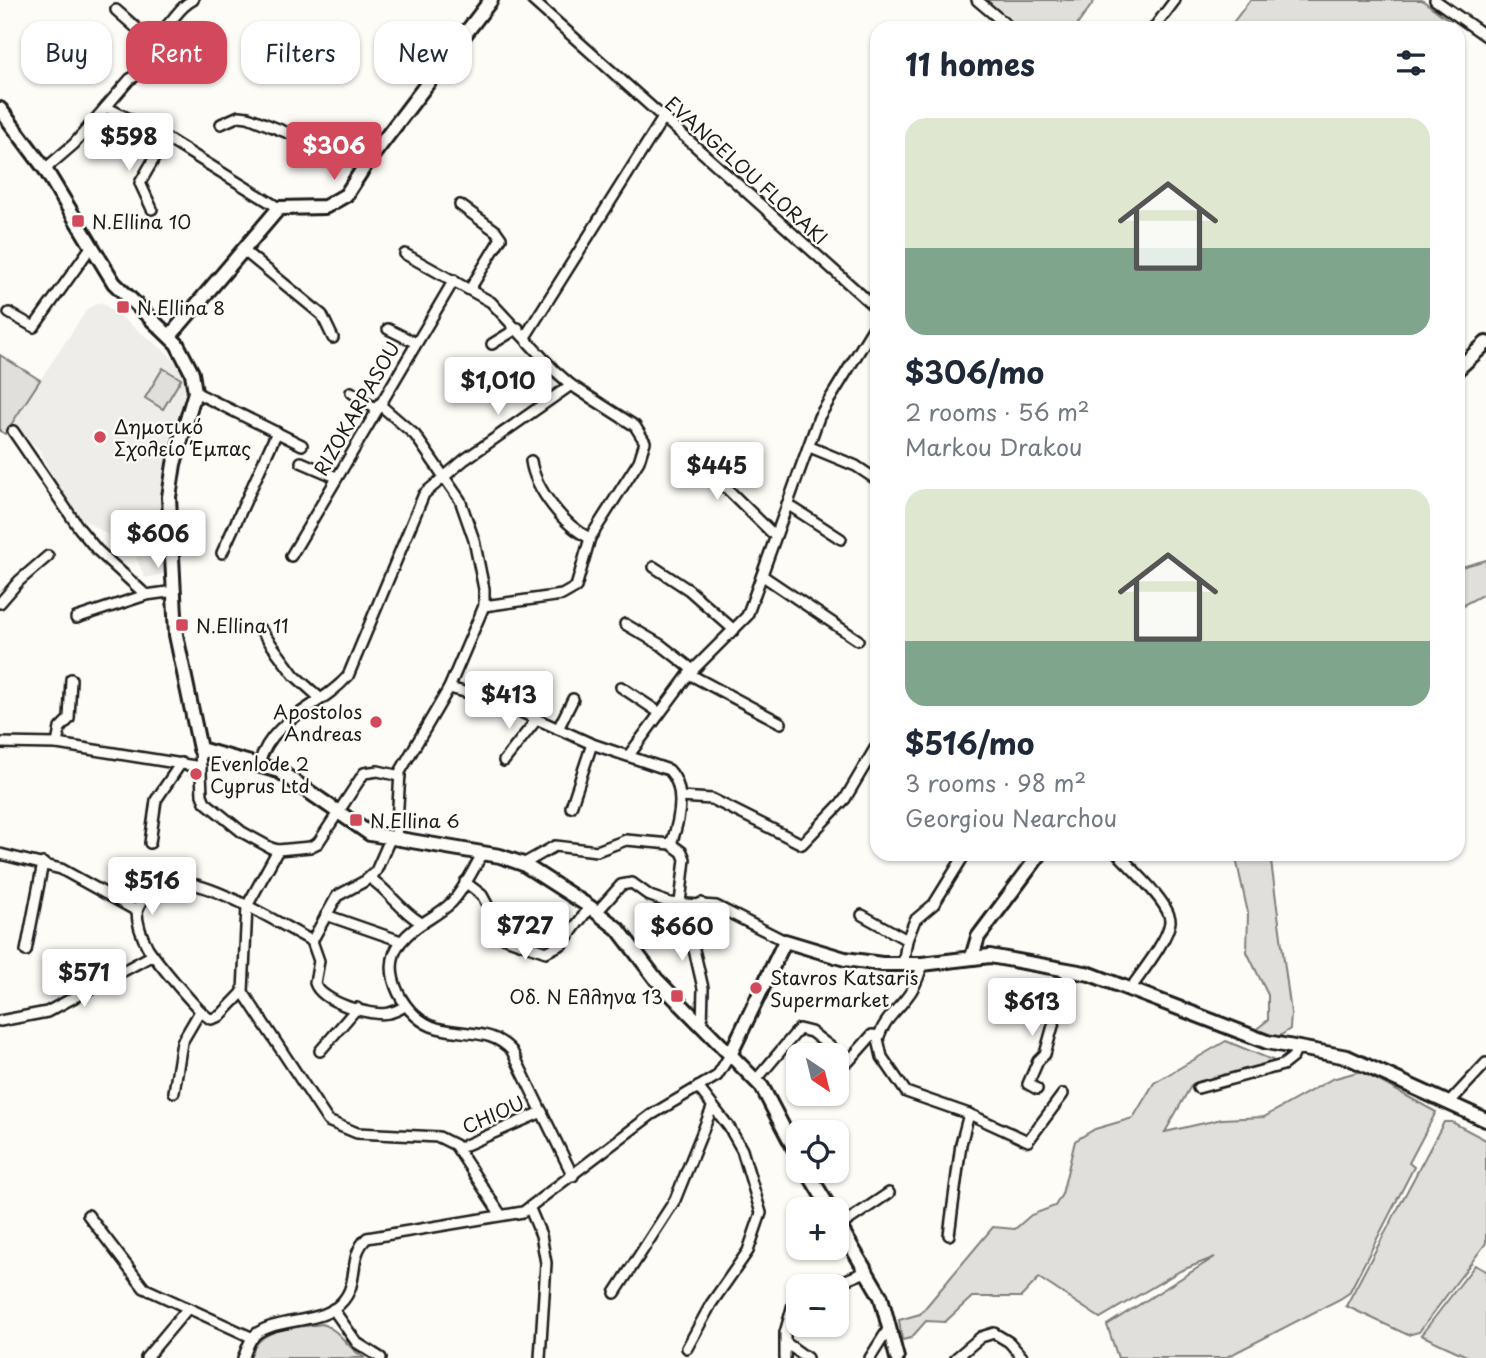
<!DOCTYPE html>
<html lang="en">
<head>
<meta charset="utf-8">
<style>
  body { margin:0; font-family:"Playpen Sans",sans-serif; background:#f6f6f7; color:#1f2937; height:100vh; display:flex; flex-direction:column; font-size:26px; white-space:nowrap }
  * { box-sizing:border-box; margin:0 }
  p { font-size:23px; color:#747a83 }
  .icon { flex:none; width:38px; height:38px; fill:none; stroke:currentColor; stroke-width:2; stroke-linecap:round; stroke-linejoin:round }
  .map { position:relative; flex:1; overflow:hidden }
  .sheet { position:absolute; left:870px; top:21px; width:595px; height:840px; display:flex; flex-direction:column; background:#fff; border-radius:21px; box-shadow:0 2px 5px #0004 }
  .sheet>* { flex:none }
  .guide { position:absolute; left:21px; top:21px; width:665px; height:63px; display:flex; gap:14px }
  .needle { width:46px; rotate:145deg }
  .tools { position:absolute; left:786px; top:1043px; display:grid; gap:14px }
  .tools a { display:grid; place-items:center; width:63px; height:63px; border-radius:14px; background:#fff; box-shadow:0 2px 5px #0004; font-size:35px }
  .price { position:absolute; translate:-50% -60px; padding:0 16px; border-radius:7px; background:#fff; color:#222; font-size:23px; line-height:46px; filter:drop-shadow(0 2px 4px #0008) }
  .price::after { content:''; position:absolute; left:50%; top:42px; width:21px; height:16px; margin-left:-10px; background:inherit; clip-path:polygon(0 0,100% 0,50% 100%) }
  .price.selected { background:#d1495b; color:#fff }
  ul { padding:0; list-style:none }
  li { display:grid; align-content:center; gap:14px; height:371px; padding:0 35px }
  li span { display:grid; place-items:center; height:217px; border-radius:21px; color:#555 }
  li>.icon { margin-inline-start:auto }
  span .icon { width:126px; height:126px; fill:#fffc; stroke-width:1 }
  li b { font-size:30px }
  h2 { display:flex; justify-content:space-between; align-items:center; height:84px; padding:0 35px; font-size:30px }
  .chip { padding:0 24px; border-radius:21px; background:#fff; box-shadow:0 2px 5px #0004; font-size:24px; line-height:63px }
  .chip.selected { background:#d1495b; color:#fff }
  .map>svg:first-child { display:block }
  .built { fill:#eeede9 }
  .green { fill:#e0dfdb; stroke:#7e7e7c; stroke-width:2 }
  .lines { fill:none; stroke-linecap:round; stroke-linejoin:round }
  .street-casing { stroke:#1c1c1c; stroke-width:14 }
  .secondary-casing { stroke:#1c1c1c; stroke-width:18 }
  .street { stroke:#fdfcf7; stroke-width:9 }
  .secondary { stroke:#fdfcf7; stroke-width:12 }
  .poi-dot { fill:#d1495b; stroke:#fdfcf7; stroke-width:2.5 }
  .labels { text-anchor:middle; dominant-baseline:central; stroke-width:5; stroke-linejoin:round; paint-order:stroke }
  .street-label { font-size:19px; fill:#1c1c1c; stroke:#fdfcf7 }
  .poi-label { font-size:19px; fill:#1c1c1c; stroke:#fdfcf7; text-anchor:start }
</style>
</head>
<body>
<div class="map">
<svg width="1486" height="1358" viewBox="0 0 1486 1358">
  <rect width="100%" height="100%" fill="#fdfcf7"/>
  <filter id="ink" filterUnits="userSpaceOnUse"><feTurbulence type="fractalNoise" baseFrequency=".0143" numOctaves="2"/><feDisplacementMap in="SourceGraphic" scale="14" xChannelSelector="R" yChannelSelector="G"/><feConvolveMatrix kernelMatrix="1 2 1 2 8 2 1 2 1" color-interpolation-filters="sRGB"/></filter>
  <g filter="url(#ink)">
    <polygon class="built" points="101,302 166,352 186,374 183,403 163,485 162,515 168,573 145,578 133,550 77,516 60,495 41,451 11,424 88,308"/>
    <g class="green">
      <polygon points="985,0 1095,0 1075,28 1020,28"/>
      <polygon points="1250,0 1422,0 1450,21 1443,28 1229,28"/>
      <polygon points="0,355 40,380 5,434 0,431"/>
      <polygon points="163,368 181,379 163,409 145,398"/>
      <polygon points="1486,560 1486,593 1465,604 1458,614 1458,568"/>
      <polygon points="1235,854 1270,854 1291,1013 1290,1029 1277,1038 1254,1031 1268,1020 1268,995 1247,952 1248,913"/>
      <polygon points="1226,1041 1277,1062 1192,1084 1165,1132 1222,1119 1264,1117 1332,1079 1361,1071 1436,1112 1409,1163 1414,1167 1349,1293 1340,1299 1225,1358 1118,1358 1107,1325 1215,1257 1180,1271 1100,1318 1039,1278 1021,1297 972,1297 945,1322 926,1321 911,1338 902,1340 899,1320 920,1314 993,1227 1015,1229 1031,1215 1055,1206 1062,1194 1075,1141 1095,1129 1133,1118 1154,1083"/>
      <polygon points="1444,1122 1452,1122 1486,1140 1486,1243 1419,1332 1408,1335 1346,1306"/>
      <polygon points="1475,1265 1486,1271 1486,1358 1471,1358 1421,1335"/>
      <path d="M322 1324C341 1330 347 1349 365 1358H247C263 1325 289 1329 322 1324Z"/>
    </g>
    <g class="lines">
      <defs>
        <g id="street">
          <polyline points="532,0 877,309"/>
          <polyline points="977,0 1010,28"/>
          <polyline points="1435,0 1486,36"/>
          <path d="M116 10 141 32 152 36C170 30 176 8 193 0"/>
          <polyline points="1154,28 1175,0"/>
          <polyline points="106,107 166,138 279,208"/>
          <polyline points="221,124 239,116 248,117 366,164"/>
          <polyline points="45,169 74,144 130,79 145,71 186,61"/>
          <polyline points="460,205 496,231 501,238 470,289"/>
          <polyline points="152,209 140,183 166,138"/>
          <polyline points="243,250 322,315 333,338"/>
          <polyline points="405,254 491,302 554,370 571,385 635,426 645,442 639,461 590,538 576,587 562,595 484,606"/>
          <polyline points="9,313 34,327 91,247"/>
          <polyline points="388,329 414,342"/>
          <polyline points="525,337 663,118"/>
          <polyline points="492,344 518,328"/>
          <polyline points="195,392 302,445"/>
          <polyline points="351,392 376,409"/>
          <polyline points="379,404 415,435 460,500 474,540 484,589 484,606 449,688 400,772 396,840"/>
          <polyline points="13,431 79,528 97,550 146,595"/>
          <polyline points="810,447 856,466 877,480"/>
          <polyline points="713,457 706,468 775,536"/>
          <path d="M531 461C535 489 565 527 590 538"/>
          <polyline points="301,462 336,477"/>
          <polyline points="787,504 841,539"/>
          <polyline points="222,553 277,432"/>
          <polyline points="291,556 454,280"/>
          <polyline points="654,567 689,590 734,630"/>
          <polyline points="763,576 858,640"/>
          <polyline points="0,603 19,581 48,556"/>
          <polyline points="76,618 146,595 175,591"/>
          <polyline points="625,624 661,645 693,670"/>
          <polyline points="260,629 294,675 321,699"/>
          <polyline points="689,674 781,723"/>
          <polyline points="621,687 660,713"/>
          <path d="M449 688 492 699 592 744 669 770C687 789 679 822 671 844"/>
          <polyline points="558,729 573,699"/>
          <polyline points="0,743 57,744 201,767"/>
          <polyline points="57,744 60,728 69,719 71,679"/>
          <polyline points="200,749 202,795 205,802 242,832 271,848 278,850 310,847 318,843 364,773 378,771 400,776"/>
          <polyline points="629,755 689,674 747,616 819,417 877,322"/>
          <polyline points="504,761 537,719"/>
          <path d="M259 764C272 717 319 709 348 676L424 494 464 460 571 385"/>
          <polyline points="680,797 712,799 802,844 845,799 877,745"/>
          <polyline points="571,807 592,744"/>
          <polyline points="150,843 156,800 181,763"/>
          <polyline points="278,850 247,906 243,992 328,1121 357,1133 439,1137 455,1145 501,1215"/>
          <path d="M483 853C473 869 464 890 451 903 435 918 415 924 401 942 377 971 406 1020 437 1028 466 1036 491 1028 512 1051L573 1176"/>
          <polyline points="0,854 61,869 137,911"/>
          <path d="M1118 854C1130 867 1172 905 1170 922 1168 940 1141 973 1131 988"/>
          <polyline points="523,864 555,846 597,851 626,840 671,844 682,852 685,859 680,903"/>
          <path d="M370 878C389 891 400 910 420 922"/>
          <polyline points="465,882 482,895 505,938 546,952 562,944 590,907"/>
          <polyline points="701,903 693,945 703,988 702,1026"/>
          <polyline points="597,912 621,885 632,883 650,896 670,903 716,906 785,941"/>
          <polyline points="326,915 401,941"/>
          <polyline points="862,915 907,940 903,965"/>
          <polyline points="907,940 915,920 934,904 965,854"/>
          <path d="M312 941 319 961 315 983C321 1002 371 1017 389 1013 394 1012 400 1009 405 1006"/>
          <polyline points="312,941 337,896 365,881 376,871 390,839"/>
          <polyline points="26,951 43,863"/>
          <path d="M922 964C914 1004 886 1010 878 1039L882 1057 906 1092 969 1114 1028 1141 1063 1094"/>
          <path d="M243 992 220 1016 211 1019C201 1016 156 960 148 948 142 937 137 923 137 911 142 898 152 884 167 882 204 876 278 923 312 941"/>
          <polyline points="0,1021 47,1012 153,955"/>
          <polyline points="320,1051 357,1008"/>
          <polyline points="756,1080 799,1029 811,1032 849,1061 872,1035 878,1036"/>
          <polyline points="1198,1088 1283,1065 1293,1057 1297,1048"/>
          <polyline points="1037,1089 1028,1084 1038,1061 1045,1054 1069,969"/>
          <polyline points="174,1092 182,1042 199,1013"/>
          <polyline points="1449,1103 1486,1063"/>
          <polyline points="459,1148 542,1112"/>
          <polyline points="530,1209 541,1235 546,1263 540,1358"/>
          <polyline points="88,1215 144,1288 188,1308"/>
          <polyline points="840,1226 889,1193"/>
          <polyline points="949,1235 961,1144 969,1114"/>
          <polyline points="799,1286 814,1280 846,1280 868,1271"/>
          <polyline points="615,1293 675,1200 712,1108"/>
          <polyline points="333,1309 357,1343 381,1358"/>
          <polyline points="786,1343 807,1358"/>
          <polyline points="687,1348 711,1304 748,1251 761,1213 742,1150 729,1127 698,1087"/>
          <polyline points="146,1358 188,1308 253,1338"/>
          <path d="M243 1358C246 1352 248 1344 252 1338 267 1319 312 1324 334 1309 364 1288 345 1259 367 1238L523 1212 651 1115 717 1076 730 1055"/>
          <polyline points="785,1358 785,1333 798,1287"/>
          <polyline points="870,1358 889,1328"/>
          <polyline points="956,1358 981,1337 994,1333 1009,1342 1023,1358"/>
        </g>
        <g id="secondary">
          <polyline points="0,109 45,169 114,283 177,344 192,373 195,392 174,464 169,497 176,635 200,749 279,771 370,834 500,856 523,864 590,907 618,929 656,979 762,1087 798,1156"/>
          <polyline points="170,336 279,208 325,207 346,195 366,164 491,0"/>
          <polyline points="1458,369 1486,343"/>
          <polyline points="972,957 978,937 1040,854"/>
          <polyline points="730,1055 785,941 845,959 882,964 922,964 990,956 1090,974 1267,1042 1347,1057 1486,1120"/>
          <polyline points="807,1171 830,1209"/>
          <polyline points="836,1220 881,1297 897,1358"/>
        </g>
      </defs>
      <use href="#street" class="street-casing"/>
      <use href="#secondary" class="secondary-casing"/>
      <use href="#street" class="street"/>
      <use href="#secondary" class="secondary"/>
    </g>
  </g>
  <g class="poi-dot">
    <rect x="71" y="214" width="14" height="14" rx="3.5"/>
    <rect x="116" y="300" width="14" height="14" rx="3.5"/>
    <circle cx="100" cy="437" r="7"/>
    <rect x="175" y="618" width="14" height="14" rx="3.5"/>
    <circle cx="376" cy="722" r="7"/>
    <circle cx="196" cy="774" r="7"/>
    <rect x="349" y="813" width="14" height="14" rx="3.5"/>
    <circle cx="756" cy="988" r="7"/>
    <rect x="670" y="989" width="14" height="14" rx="3.5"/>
  </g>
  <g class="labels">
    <g class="street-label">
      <text transform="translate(747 170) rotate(42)">EVANGELOU FLORAKI</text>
      <text transform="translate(356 408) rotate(-60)">RIZOKARPASOU</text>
      <text transform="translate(493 1114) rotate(-24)">CHIOU</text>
    </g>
    <g class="poi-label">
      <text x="92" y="221">N.Ellina 10</text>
      <text x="137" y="307">N.Ellina 8</text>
      <text x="114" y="426">Δημοτικό<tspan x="114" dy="22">Σχολείο Έμπας</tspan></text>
      <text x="196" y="625">N.Ellina 11</text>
      <text x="362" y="711" text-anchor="end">Apostolos<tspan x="362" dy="22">Andreas</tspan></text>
      <text x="210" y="763">Evenlode 2<tspan x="210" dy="22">Cyprus Ltd</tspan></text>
      <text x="370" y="820">N.Ellina 6</text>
      <text x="770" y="977">Stavros Katsaris<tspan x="770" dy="22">Supermarket</tspan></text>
      <text x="663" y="996" text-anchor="end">Οδ. Ν Ελληνα 13</text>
    </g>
  </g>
</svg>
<div class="tools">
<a><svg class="needle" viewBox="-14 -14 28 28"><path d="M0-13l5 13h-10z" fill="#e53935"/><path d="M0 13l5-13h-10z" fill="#747a83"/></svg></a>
<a><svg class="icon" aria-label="locate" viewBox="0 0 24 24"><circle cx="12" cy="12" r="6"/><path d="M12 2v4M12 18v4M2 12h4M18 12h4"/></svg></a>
<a>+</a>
<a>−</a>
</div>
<b class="price" style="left:129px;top:173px">$598</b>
<b class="price selected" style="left:334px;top:182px">$306</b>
<b class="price" style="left:498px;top:417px">$1,010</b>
<b class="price" style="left:717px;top:502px">$445</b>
<b class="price" style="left:158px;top:570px">$606</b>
<b class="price" style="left:509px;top:731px">$413</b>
<b class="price" style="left:152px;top:917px">$516</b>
<b class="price" style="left:525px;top:962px">$727</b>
<b class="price" style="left:682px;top:963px">$660</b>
<b class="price" style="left:84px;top:1009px">$571</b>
<b class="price" style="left:1032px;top:1038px">$613</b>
<div class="guide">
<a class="chip">Buy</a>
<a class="chip selected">Rent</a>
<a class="chip">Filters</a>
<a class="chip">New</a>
</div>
<section class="sheet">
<h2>11 homes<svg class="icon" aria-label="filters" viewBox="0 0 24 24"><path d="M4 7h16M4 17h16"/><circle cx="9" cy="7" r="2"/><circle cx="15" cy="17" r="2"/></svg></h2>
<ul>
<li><span style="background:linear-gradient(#dfe7d0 60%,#7fa58c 0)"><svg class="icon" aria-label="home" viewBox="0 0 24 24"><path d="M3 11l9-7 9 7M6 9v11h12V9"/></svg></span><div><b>$306/mo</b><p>2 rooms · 56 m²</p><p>Markou Drakou</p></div></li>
<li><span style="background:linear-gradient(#dfe7d0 70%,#7fa58c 0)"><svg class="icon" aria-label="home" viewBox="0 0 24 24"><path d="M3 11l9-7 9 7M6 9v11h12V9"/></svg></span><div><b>$516/mo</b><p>3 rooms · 98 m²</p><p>Georgiou Nearchou</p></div></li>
</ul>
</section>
</div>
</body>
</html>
